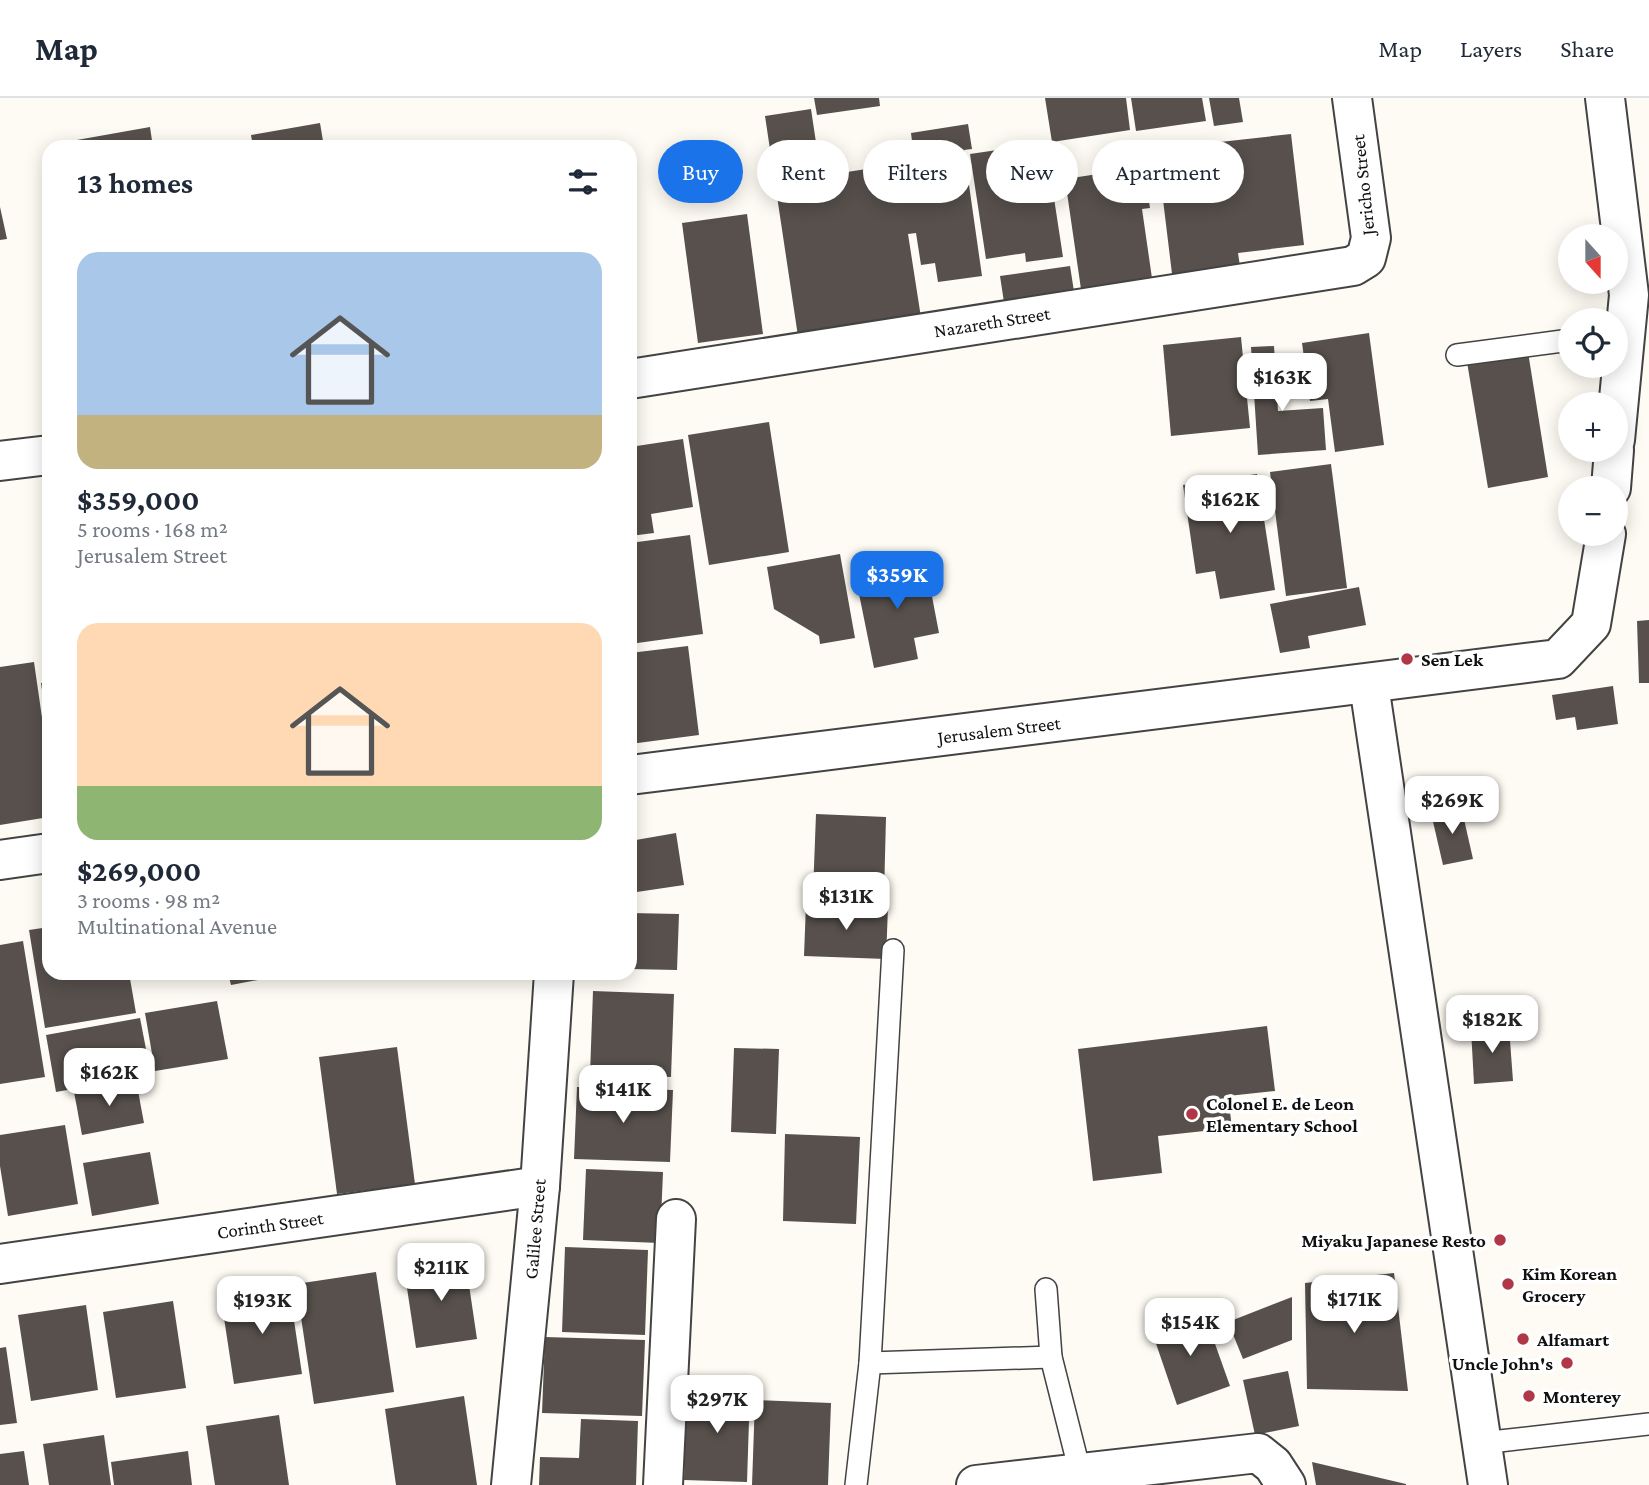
<!DOCTYPE html>
<html lang="en">
<head>
<meta charset="utf-8">
<style>
  body { margin:0; font-family:"Crimson Pro",serif; background:#f6f6f7; color:#1f2937; height:100vh; display:flex; flex-direction:column; font-size:26px; white-space:nowrap }
  * { box-sizing:border-box; margin:0 }
  p { font-size:23px; color:#747a83 }
  .icon { flex:none; width:38px; height:38px; fill:none; stroke:currentColor; stroke-width:2; stroke-linecap:round; stroke-linejoin:round }
  .map { position:relative; flex:1; overflow:hidden }
  .side { position:absolute; left:42px; top:42px; width:595px; height:840px; display:flex; flex-direction:column; background:#fff; border-radius:21px; box-shadow:0 4px 18px #0003 }
  .side>* { flex:none }
  .hud { position:absolute; left:658px; top:42px; width:665px; height:63px; display:flex; gap:14px }
  .needle { width:46px; rotate:159deg }
  .controls { position:absolute; left:1558px; top:126px; display:grid; gap:14px }
  .controls a { display:grid; place-items:center; width:70px; height:70px; border-radius:50%; background:#fff; box-shadow:0 4px 18px #0003; font-size:35px }
  .price { position:absolute; translate:-50% -60px; padding:0 16px; border-radius:14px; background:#fff; color:#222; font-size:23px; line-height:46px; filter:drop-shadow(0 2px 4px #0008) }
  .price::after { content:''; position:absolute; left:50%; top:42px; width:21px; height:16px; margin-left:-10px; background:inherit; clip-path:polygon(0 0,100% 0,50% 100%) }
  .price.selected { background:#1a73e8; color:#fff }
  ul { padding:0; list-style:none }
  li { display:grid; align-content:center; gap:14px; height:371px; padding:0 35px }
  li span { display:grid; place-items:center; height:217px; border-radius:21px; color:#555 }
  li>.icon { margin-inline-start:auto }
  span .icon { width:126px; height:126px; fill:#fffc; stroke-width:1 }
  li b { font-size:30px }
  h2 { display:flex; justify-content:space-between; align-items:center; height:84px; padding:0 35px; font-size:30px }
  .tag { padding:0 24px; border-radius:32px; background:#fff; box-shadow:0 4px 18px #0003; font-size:24px; line-height:63px }
  .tag.selected { background:#1a73e8; color:#fff }
  header { display:flex; align-items:center; gap:42px; box-sizing:border-box; height:98px; padding:0 35px; background:#fff; border-bottom:2px solid #e0e1e3 }
  header strong { font-size:33px }
  nav { display:flex; gap:38px; margin-inline-start:auto; font-size:24px }
  .map>svg:first-child { display:block }
  .building { fill:#57504d }
  .lines { fill:none; stroke-linecap:round; stroke-linejoin:round }
  .lane-casing { stroke:#434343; stroke-width:24 }
  .street-casing { stroke:#434343; stroke-width:42 }
  .lane { stroke:#fff; stroke-width:21 }
  .street { stroke:#fff; stroke-width:38 }
  .poi-dot { fill:#b03745; stroke:#fff; stroke-width:2.5 }
  .labels { text-anchor:middle; dominant-baseline:central; stroke-width:7; stroke-linejoin:round; paint-order:stroke }
  .street-label { font-size:19px; fill:#101010; stroke:#fff }
  .poi-label { font-size:19px; font-weight:bold; fill:#101010; stroke:#fff; text-anchor:start }
</style>
</head>
<body>
<header>
<strong>Map</strong>
<nav><a>Map</a><a>Layers</a><a>Share</a></nav>
</header>
<div class="map">
<svg width="1649" height="1387" viewBox="0 0 1649 1387">
  <rect width="100%" height="100%" fill="#fefbf4"/>
  <g class="building">
    <polygon points="814,0 879,0 880,8 817,17"/>
    <polygon points="1045,0 1126,0 1130,32 1052,44"/>
    <polygon points="1131,0 1202,0 1206,23 1136,33"/>
    <polygon points="1209,0 1239,0 1243,24 1214,28"/>
    <polygon points="811,11 821,78 899,66 898,62 914,60 911,35 968,26 972,51 964,52 982,178 938,184 935,165 921,167 916,135 908,136 922,226 799,245 765,18"/>
    <polygon points="320,25 324,49 253,49 251,37"/>
    <polygon points="150,29 153,49 61,49 60,45"/>
    <polygon points="1291,36 1304,147 1238,155 1241,175 1173,184 1160,77 1215,71 1211,45"/>
    <polygon points="1011,50 1018,92 1052,87 1063,159 1026,164 1025,155 986,161 970,56"/>
    <polygon points="1144,69 1150,110 1142,111 1153,187 1082,198 1065,81"/>
    <polygon points="0,109 7,141 0,142"/>
    <polygon points="747,116 763,236 698,245 682,125"/>
    <polygon points="1070,168 1075,200 1005,211 1000,178"/>
    <polygon points="1369,235 1384,347 1335,354 1328,301 1310,303 1302,245"/>
    <polygon points="1241,239 1250,330 1171,338 1163,247"/>
    <polygon points="1274,248 1278,313 1323,310 1326,352 1258,357 1251,249"/>
    <polygon points="1528,254 1548,379 1488,390 1467,264"/>
    <polygon points="769,324 789,454 709,467 688,337"/>
    <polygon points="683,341 693,409 651,416 654,435 630,438 630,349"/>
    <polygon points="1331,366 1347,490 1286,498 1270,374"/>
    <polygon points="1257,376 1275,492 1220,501 1215,473 1196,476 1183,387"/>
    <polygon points="690,437 703,536 630,546 630,445"/>
    <polygon points="840,456 855,540 820,546 819,538 774,511 767,469"/>
    <polygon points="925,462 939,535 914,540 918,561 874,570 855,476"/>
    <polygon points="1359,489 1366,527 1308,538 1310,550 1280,555 1270,506"/>
    <polygon points="1649,522 1649,585 1639,585 1637,523"/>
    <polygon points="688,548 699,637 630,646 630,555"/>
    <polygon points="34,564 49,668 49,719 0,727 0,569"/>
    <polygon points="49,584 49,627 47,627 41,585"/>
    <polygon points="1613,588 1618,626 1577,632 1575,619 1556,622 1552,597"/>
    <polygon points="1461,708 1473,761 1443,767 1431,715"/>
    <polygon points="816,716 886,719 884,797 813,795"/>
    <polygon points="676,735 684,787 630,795 630,743"/>
    <polygon points="806,806 888,809 886,861 804,858"/>
    <polygon points="630,815 679,816 677,872 630,871"/>
    <polygon points="49,829 49,875 129,875 136,915 45,930 29,832"/>
    <polygon points="23,843 45,979 0,986 0,847"/>
    <polygon points="228,875 289,875 289,876 231,887"/>
    <polygon points="593,893 674,896 671,979 590,976"/>
    <polygon points="217,903 228,961 155,973 145,915"/>
    <polygon points="140,920 151,977 56,994 46,937"/>
    <polygon points="1267,928 1275,993 1228,998 1232,1030 1158,1038 1162,1075 1093,1083 1078,951"/>
    <polygon points="1509,929 1513,983 1474,986 1471,931"/>
    <polygon points="397,949 415,1086 337,1096 319,959"/>
    <polygon points="734,950 779,951 776,1036 731,1034"/>
    <polygon points="136,982 144,1025 82,1037 74,994"/>
    <polygon points="577,989 673,992 670,1064 574,1061"/>
    <polygon points="65,1027 78,1106 8,1118 0,1068 0,1037"/>
    <polygon points="785,1036 860,1039 856,1126 783,1123"/>
    <polygon points="150,1054 159,1106 92,1118 83,1065"/>
    <polygon points="586,1071 663,1074 660,1145 583,1142"/>
    <polygon points="565,1149 648,1152 645,1237 562,1234"/>
    <polygon points="465,1160 477,1241 416,1250 404,1170"/>
    <polygon points="376,1174 394,1294 314,1306 296,1186"/>
    <polygon points="1394,1175 1408,1293 1307,1291 1305,1185"/>
    <polygon points="289,1189 302,1276 234,1286 221,1200"/>
    <polygon points="1292,1199 1292,1242 1243,1261 1228,1224"/>
    <polygon points="173,1203 186,1290 116,1300 103,1214"/>
    <polygon points="86,1207 98,1292 31,1303 18,1217"/>
    <polygon points="1203,1212 1230,1288 1177,1307 1151,1231"/>
    <polygon points="545,1239 645,1242 642,1318 542,1315"/>
    <polygon points="6,1249 17,1325 0,1327 0,1250"/>
    <polygon points="1288,1273 1299,1328 1255,1337 1243,1282"/>
    <polygon points="687,1290 750,1292 747,1384 684,1382"/>
    <polygon points="464,1298 477,1387 396,1387 385,1311"/>
    <polygon points="755,1302 831,1305 828,1387 752,1387"/>
    <polygon points="279,1317 289,1387 215,1387 206,1328"/>
    <polygon points="581,1321 638,1323 636,1387 539,1387 540,1359 579,1360"/>
    <polygon points="104,1337 111,1387 49,1387 43,1346"/>
    <polygon points="24,1353 29,1387 0,1387 0,1356"/>
    <polygon points="188,1353 192,1387 114,1387 111,1364"/>
    <polygon points="1312,1364 1406,1386 1406,1387 1316,1387"/>
  </g>
  <g class="lines">
    <defs>
      <g id="lane">
        <polyline points="1457,257 1570,242"/>
        <polyline points="1046,1191 1051,1259 1080,1374"/>
        <polyline points="870,1265 1051,1259"/>
        <polyline points="1482,1345 1649,1326"/>
        <polyline points="856,1387 870,1265 893,852"/>
      </g>
      <g id="street">
        <polyline points="1605,0 1629,197 1615,342"/>
        <polyline points="630,281 1353,168 1366,160 1371,140 1352,0"/>
        <polyline points="0,363 49,357"/>
        <polyline points="1611,390 1614,352"/>
        <polyline points="1369,587 1488,1387"/>
        <polyline points="630,677 1558,561 1591,526 1606,436"/>
        <polyline points="0,762 49,755"/>
        <polyline points="0,1166 540,1088"/>
        <polyline points="511,1387 540,1088 554,875"/>
        <polyline points="663,1387 676,1121"/>
        <polyline points="976,1387 1258,1355 1273,1367 1286,1387"/>
      </g>
    </defs>
    <use href="#lane" class="lane-casing"/>
    <use href="#street" class="street-casing"/>
    <use href="#lane" class="lane"/>
    <use href="#street" class="street"/>
  </g>
  <g class="poi-dot">
    <circle cx="1407" cy="561" r="7"/>
    <circle cx="1192" cy="1016" r="7"/>
    <circle cx="1500" cy="1142" r="7"/>
    <circle cx="1508" cy="1186" r="7"/>
    <circle cx="1523" cy="1241" r="7"/>
    <circle cx="1567" cy="1265" r="7"/>
    <circle cx="1529" cy="1298" r="7"/>
  </g>
  <g class="labels">
    <g class="street-label">
      <text transform="translate(1363 87) rotate(-96)">Jericho Street</text>
      <text transform="translate(992 224) rotate(-9)">Nazareth Street</text>
      <text transform="translate(999 632) rotate(-7)">Jerusalem Street</text>
      <text transform="translate(270 1127) rotate(-8)">Corinth Street</text>
      <text transform="translate(535 1131) rotate(-85)">Galilee Street</text>
    </g>
    <g class="poi-label">
      <text x="1421" y="561">Sen Lek</text>
      <text x="1206" y="1005">Colonel E. de Leon<tspan x="1206" dy="22">Elementary School</tspan></text>
      <text x="1486" y="1142" text-anchor="end">Miyaku Japanese Resto</text>
      <text x="1522" y="1175">Kim Korean<tspan x="1522" dy="22">Grocery</tspan></text>
      <text x="1537" y="1241">Alfamart</text>
      <text x="1553" y="1265" text-anchor="end">Uncle John's</text>
      <text x="1543" y="1298">Monterey</text>
    </g>
  </g>
</svg>
<div class="controls">
<a><svg class="needle" viewBox="-14 -14 28 28"><path d="M0-13l5 13h-10z" fill="#e53935"/><path d="M0 13l5-13h-10z" fill="#747a83"/></svg></a>
<a><svg class="icon" aria-label="locate" viewBox="0 0 24 24"><circle cx="12" cy="12" r="6"/><path d="M12 2v4M12 18v4M2 12h4M18 12h4"/></svg></a>
<a>+</a>
<a>−</a>
</div>
<b class="price" style="left:1282px;top:315px">$163K</b>
<b class="price" style="left:1230px;top:437px">$162K</b>
<b class="price selected" style="left:897px;top:513px">$359K</b>
<b class="price" style="left:1452px;top:738px">$269K</b>
<b class="price" style="left:846px;top:834px">$131K</b>
<b class="price" style="left:1492px;top:957px">$182K</b>
<b class="price" style="left:109px;top:1010px">$162K</b>
<b class="price" style="left:623px;top:1027px">$141K</b>
<b class="price" style="left:441px;top:1205px">$211K</b>
<b class="price" style="left:1354px;top:1237px">$171K</b>
<b class="price" style="left:262px;top:1238px">$193K</b>
<b class="price" style="left:1190px;top:1260px">$154K</b>
<b class="price" style="left:717px;top:1337px">$297K</b>
<div class="hud">
<a class="tag selected">Buy</a>
<a class="tag">Rent</a>
<a class="tag">Filters</a>
<a class="tag">New</a>
<a class="tag">Apartment</a>
</div>
<section class="side">
<h2>13 homes<svg class="icon" aria-label="filters" viewBox="0 0 24 24"><path d="M4 7h16M4 17h16"/><circle cx="9" cy="7" r="2"/><circle cx="15" cy="17" r="2"/></svg></h2>
<ul>
<li><span style="background:linear-gradient(#a9c7e8 75%,#c2b280 0)"><svg class="icon" aria-label="home" viewBox="0 0 24 24"><path d="M3 11l9-7 9 7M6 9v11h12V9"/></svg></span><div><b>$359,000</b><p>5 rooms · 168 m²</p><p>Jerusalem Street</p></div></li>
<li><span style="background:linear-gradient(#ffd9b3 75%,#8fb573 0)"><svg class="icon" aria-label="home" viewBox="0 0 24 24"><path d="M3 11l9-7 9 7M6 9v11h12V9"/></svg></span><div><b>$269,000</b><p>3 rooms · 98 m²</p><p>Multinational Avenue</p></div></li>
</ul>
</section>
</div>
</body>
</html>
